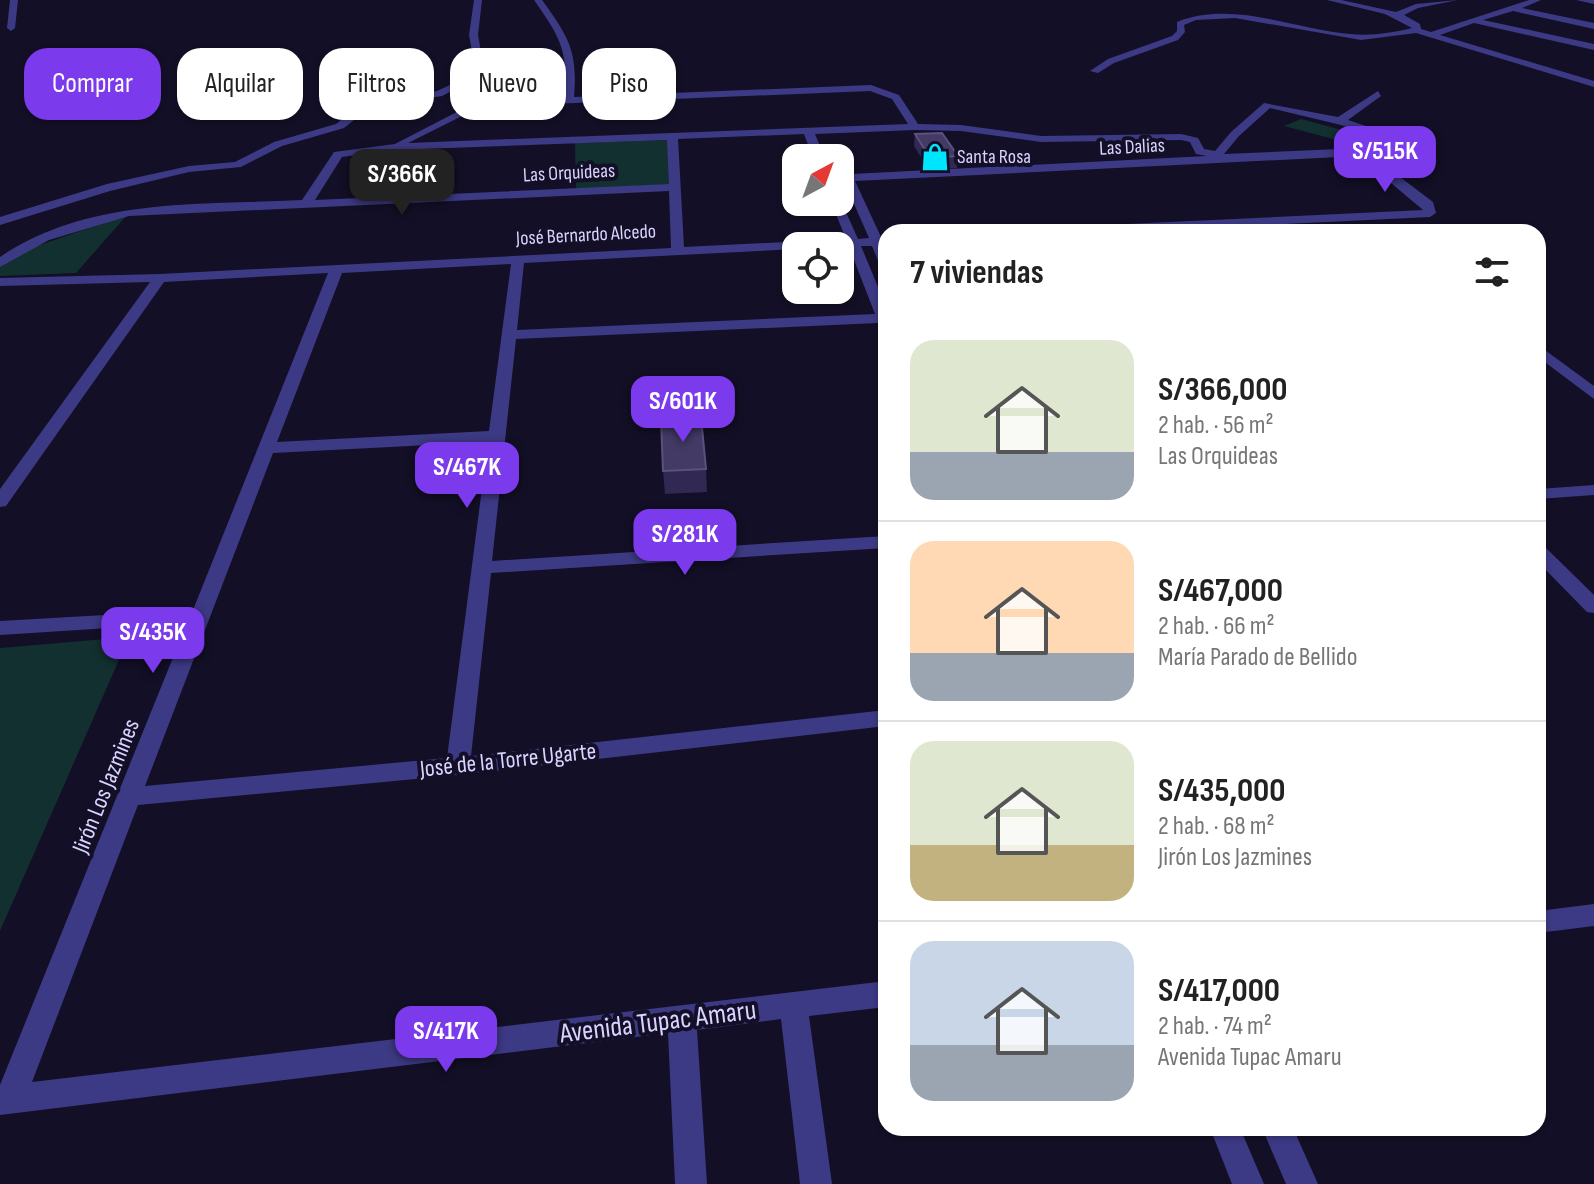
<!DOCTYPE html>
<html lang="es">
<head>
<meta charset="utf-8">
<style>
  body { margin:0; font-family:"Sofia Sans Condensed",sans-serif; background:#f6f6f6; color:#222; height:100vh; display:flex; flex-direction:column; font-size:30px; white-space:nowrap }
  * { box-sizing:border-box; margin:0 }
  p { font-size:26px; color:#767676 }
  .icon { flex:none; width:44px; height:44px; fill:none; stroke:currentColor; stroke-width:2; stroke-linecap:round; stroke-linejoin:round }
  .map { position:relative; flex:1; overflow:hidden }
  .drawer { position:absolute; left:878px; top:224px; width:668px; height:912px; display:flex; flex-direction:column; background:#fff; border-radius:24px; box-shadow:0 2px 6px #0004 }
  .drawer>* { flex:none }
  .banner { position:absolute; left:24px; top:48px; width:734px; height:72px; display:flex; gap:16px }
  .needle { width:52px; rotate:41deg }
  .buttons { position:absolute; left:782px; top:144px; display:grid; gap:16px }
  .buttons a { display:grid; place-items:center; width:72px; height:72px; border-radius:16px; background:#fff; box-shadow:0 2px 6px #0004; font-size:40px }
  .price { position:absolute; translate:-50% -68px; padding:0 18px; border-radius:16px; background:#7c3aed; color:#fff; font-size:26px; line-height:52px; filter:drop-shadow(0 2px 4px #0008) }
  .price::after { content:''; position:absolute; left:50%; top:48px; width:24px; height:18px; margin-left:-12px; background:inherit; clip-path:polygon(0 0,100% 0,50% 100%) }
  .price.current { background:#222; color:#fff }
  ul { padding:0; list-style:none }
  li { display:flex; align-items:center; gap:24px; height:200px; padding:0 32px }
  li+li { border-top:2px solid #e0e0e0 }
  li span { display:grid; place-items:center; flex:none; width:224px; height:160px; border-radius:24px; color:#555 }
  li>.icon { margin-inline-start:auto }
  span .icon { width:96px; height:96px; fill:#fffc; stroke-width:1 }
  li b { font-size:34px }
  h2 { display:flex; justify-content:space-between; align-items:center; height:96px; padding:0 32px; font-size:34px }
  .tag { padding:0 28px; border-radius:24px; background:#fff; box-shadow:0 2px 6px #0004; font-size:28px; line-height:72px }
  .tag.current { background:#7c3aed; color:#fff }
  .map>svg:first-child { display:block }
  .green { fill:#12302f }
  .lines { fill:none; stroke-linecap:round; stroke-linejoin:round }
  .minor { fill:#3d3a85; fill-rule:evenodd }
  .wall { fill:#312854 }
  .building { fill:#433a66; stroke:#5a527e; stroke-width:2 }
  .labels { text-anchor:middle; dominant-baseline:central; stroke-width:8; stroke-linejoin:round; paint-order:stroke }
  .far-street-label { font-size:20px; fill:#d9d4ff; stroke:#130f26 }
  .far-poi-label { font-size:20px; fill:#d9d4ff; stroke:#130f26; text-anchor:start }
  .street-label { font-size:24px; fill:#d9d4ff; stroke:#130f26 }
  .near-street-label { font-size:28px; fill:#d9d4ff; stroke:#130f26 }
</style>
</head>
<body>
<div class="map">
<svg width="1594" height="1184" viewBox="0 0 1594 1184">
  <rect width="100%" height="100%" fill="#130f26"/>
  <g class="green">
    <polygon points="1301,119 1368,137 1352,144 1284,126"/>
    <polygon points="668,140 672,184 576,189 575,143"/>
    <polygon points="127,215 76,273 0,276 0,266 34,247"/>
    <polygon points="129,637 0,931 0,648"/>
  </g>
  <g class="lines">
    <g class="minor">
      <polygon points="10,0 18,0 15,28 11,31 7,28"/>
      <polygon points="474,0 482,0 478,35 485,74 442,96 386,105 364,112 344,128 282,146 241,167 189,172 110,191 0,225 0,217 107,184 189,166 235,162 274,142 336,124 356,108 384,99 437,91 476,73 469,35"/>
      <path d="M534 0H542C568 36 578 51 574 97L871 85 899 95 918 124 961 125 1041 136 1181 134 1198 138 1204 149 1215 151 1231 132 1264 103 1338 117 1378 91 1381 96 1348 120 1429 147V151L1425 152 1371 155 1433 202 1436 213 1430 217 1119 232H1036L1042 228 1423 210 1359 156 855 181 881 237H886V267L879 263 872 246H861L886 306V328L878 323 516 339 492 561 886 536V548L491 573 471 756 886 710V726L458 775 138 805 32 1082 886 981V1007L809 1016 832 1184H800L781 1019 697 1030 707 1184H675L668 1033 0 1115V1085L187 623 0 635V621L193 610 328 273 164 282 6 506 0 507V489L150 282 0 286V278L160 274 671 248 669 191 129 216 49 240 0 267V257C88 197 201 205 302 200L334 152 395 144 478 101 564 97C569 51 560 37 534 0ZM870 91 892 99 908 124 408 143 480 107ZM1270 108 1337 124 1409 146 1224 154 1239 136ZM915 130 961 131 1041 142 1181 140 1190 142 1196 154 1207 156 852 174 846 159 840 156 835 158H840V181H844L869 238 858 239 840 199V202H831L846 239 684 247 678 139 804 134 813 158H825L815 134ZM667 140 669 184 315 200 342 157 393 150ZM796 246 849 247 875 314 517 330 524 263 796 249ZM511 264 489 431 277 442 342 273ZM488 442 447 758 145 786 273 453Z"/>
      <path d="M1327 0H1341L1396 12 1416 4 1458 0 1418 8 1404 15 1420 24 1421 29 1431 32 1529 0H1541L1522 8 1594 23V29L1513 11 1483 20 1594 44V50L1474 23 1440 35 1594 81V87L1416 33 1361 40 1235 18 1196 20 1184 25 1185 32 1178 40 1114 63 1098 73 1090 71 1108 59 1172 36 1177 31V22C1232 0 1294 29 1350 34 1371 36 1392 33 1412 28L1385 14Z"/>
      <polygon points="1576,0 1594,0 1594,4"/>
      <polygon points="1538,345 1594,386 1594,399 1538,357"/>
      <polygon points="1594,485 1594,495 1538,499 1538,489"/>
      <polygon points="1538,545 1545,547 1594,595 1594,613 1587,612 1538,562"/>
      <polygon points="1594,904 1594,926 1538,933 1538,911"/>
      <polygon points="1210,1128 1240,1128 1264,1184 1232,1184"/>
      <polygon points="1262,1128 1293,1128 1318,1184 1286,1184"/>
    </g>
  </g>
  <g class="wall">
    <polygon points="915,134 958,156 957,168 929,170 914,146"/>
    <polygon points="706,469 707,492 665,494 663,471"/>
  </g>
  <g class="building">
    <polygon points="942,133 958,156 930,158 915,134"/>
    <polygon points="701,417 706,469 663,471 661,419"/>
  </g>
  <defs>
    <symbol id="shop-bare" viewBox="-9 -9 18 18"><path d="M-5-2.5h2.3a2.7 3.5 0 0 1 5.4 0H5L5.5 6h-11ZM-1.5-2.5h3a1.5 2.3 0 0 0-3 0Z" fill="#00e5ff" stroke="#130f26" stroke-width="2.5" paint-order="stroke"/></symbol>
  </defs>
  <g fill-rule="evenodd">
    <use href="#shop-bare" x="915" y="137" width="40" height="40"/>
  </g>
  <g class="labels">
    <g class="far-street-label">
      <text transform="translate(1132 147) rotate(-3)">Las Dalias</text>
      <text transform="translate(569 173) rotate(-3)">Las Orquideas</text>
      <text transform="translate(586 235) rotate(-3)">José Bernardo Alcedo</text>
    </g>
    <g class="far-poi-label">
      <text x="957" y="157">Santa Rosa</text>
    </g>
    <g class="street-label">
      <text transform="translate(508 760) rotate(-6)">José de la Torre Ugarte</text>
      <text transform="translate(106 786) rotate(-68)">Jirón Los Jazmines</text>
    </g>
    <g class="near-street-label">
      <text transform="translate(658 1022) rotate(-7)">Avenida Tupac Amaru</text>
    </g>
  </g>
</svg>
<div class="buttons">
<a><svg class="needle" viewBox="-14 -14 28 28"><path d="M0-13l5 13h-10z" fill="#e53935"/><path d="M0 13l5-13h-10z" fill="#767676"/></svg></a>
<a><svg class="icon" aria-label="locate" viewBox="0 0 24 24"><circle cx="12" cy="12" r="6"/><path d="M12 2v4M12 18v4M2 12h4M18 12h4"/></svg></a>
</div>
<b class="price" style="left:1385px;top:194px">S/515K</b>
<b class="price current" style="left:402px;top:217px">S/366K</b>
<b class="price" style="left:683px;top:444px">S/601K</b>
<b class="price" style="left:467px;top:510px">S/467K</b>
<b class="price" style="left:685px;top:577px">S/281K</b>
<b class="price" style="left:153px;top:675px">S/435K</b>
<b class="price" style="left:446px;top:1074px">S/417K</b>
<div class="banner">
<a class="tag current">Comprar</a>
<a class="tag">Alquilar</a>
<a class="tag">Filtros</a>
<a class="tag">Nuevo</a>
<a class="tag">Piso</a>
</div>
<section class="drawer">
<h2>7 viviendas<svg class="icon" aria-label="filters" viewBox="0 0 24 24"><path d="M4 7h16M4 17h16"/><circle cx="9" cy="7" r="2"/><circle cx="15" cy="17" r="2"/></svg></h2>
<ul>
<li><span style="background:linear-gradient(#dfe7d0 70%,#9aa5b1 0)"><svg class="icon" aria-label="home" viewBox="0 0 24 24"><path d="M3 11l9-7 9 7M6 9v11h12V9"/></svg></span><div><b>S/366,000</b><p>2 hab. · 56 m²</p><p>Las Orquideas</p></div></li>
<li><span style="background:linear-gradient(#ffd9b3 70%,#9aa5b1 0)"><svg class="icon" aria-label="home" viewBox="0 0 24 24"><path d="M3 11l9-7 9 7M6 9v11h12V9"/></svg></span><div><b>S/467,000</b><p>2 hab. · 66 m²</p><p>María Parado de Bellido</p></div></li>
<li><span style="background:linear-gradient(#dfe7d0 65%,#c2b280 0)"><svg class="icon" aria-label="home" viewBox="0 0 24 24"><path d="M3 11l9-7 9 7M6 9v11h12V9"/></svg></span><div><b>S/435,000</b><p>2 hab. · 68 m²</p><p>Jirón Los Jazmines</p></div></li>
<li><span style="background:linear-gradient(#c9d6e8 65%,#9aa5b1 0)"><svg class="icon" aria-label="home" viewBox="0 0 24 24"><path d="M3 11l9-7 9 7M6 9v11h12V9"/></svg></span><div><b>S/417,000</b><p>2 hab. · 74 m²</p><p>Avenida Tupac Amaru</p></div></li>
</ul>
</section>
</div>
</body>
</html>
